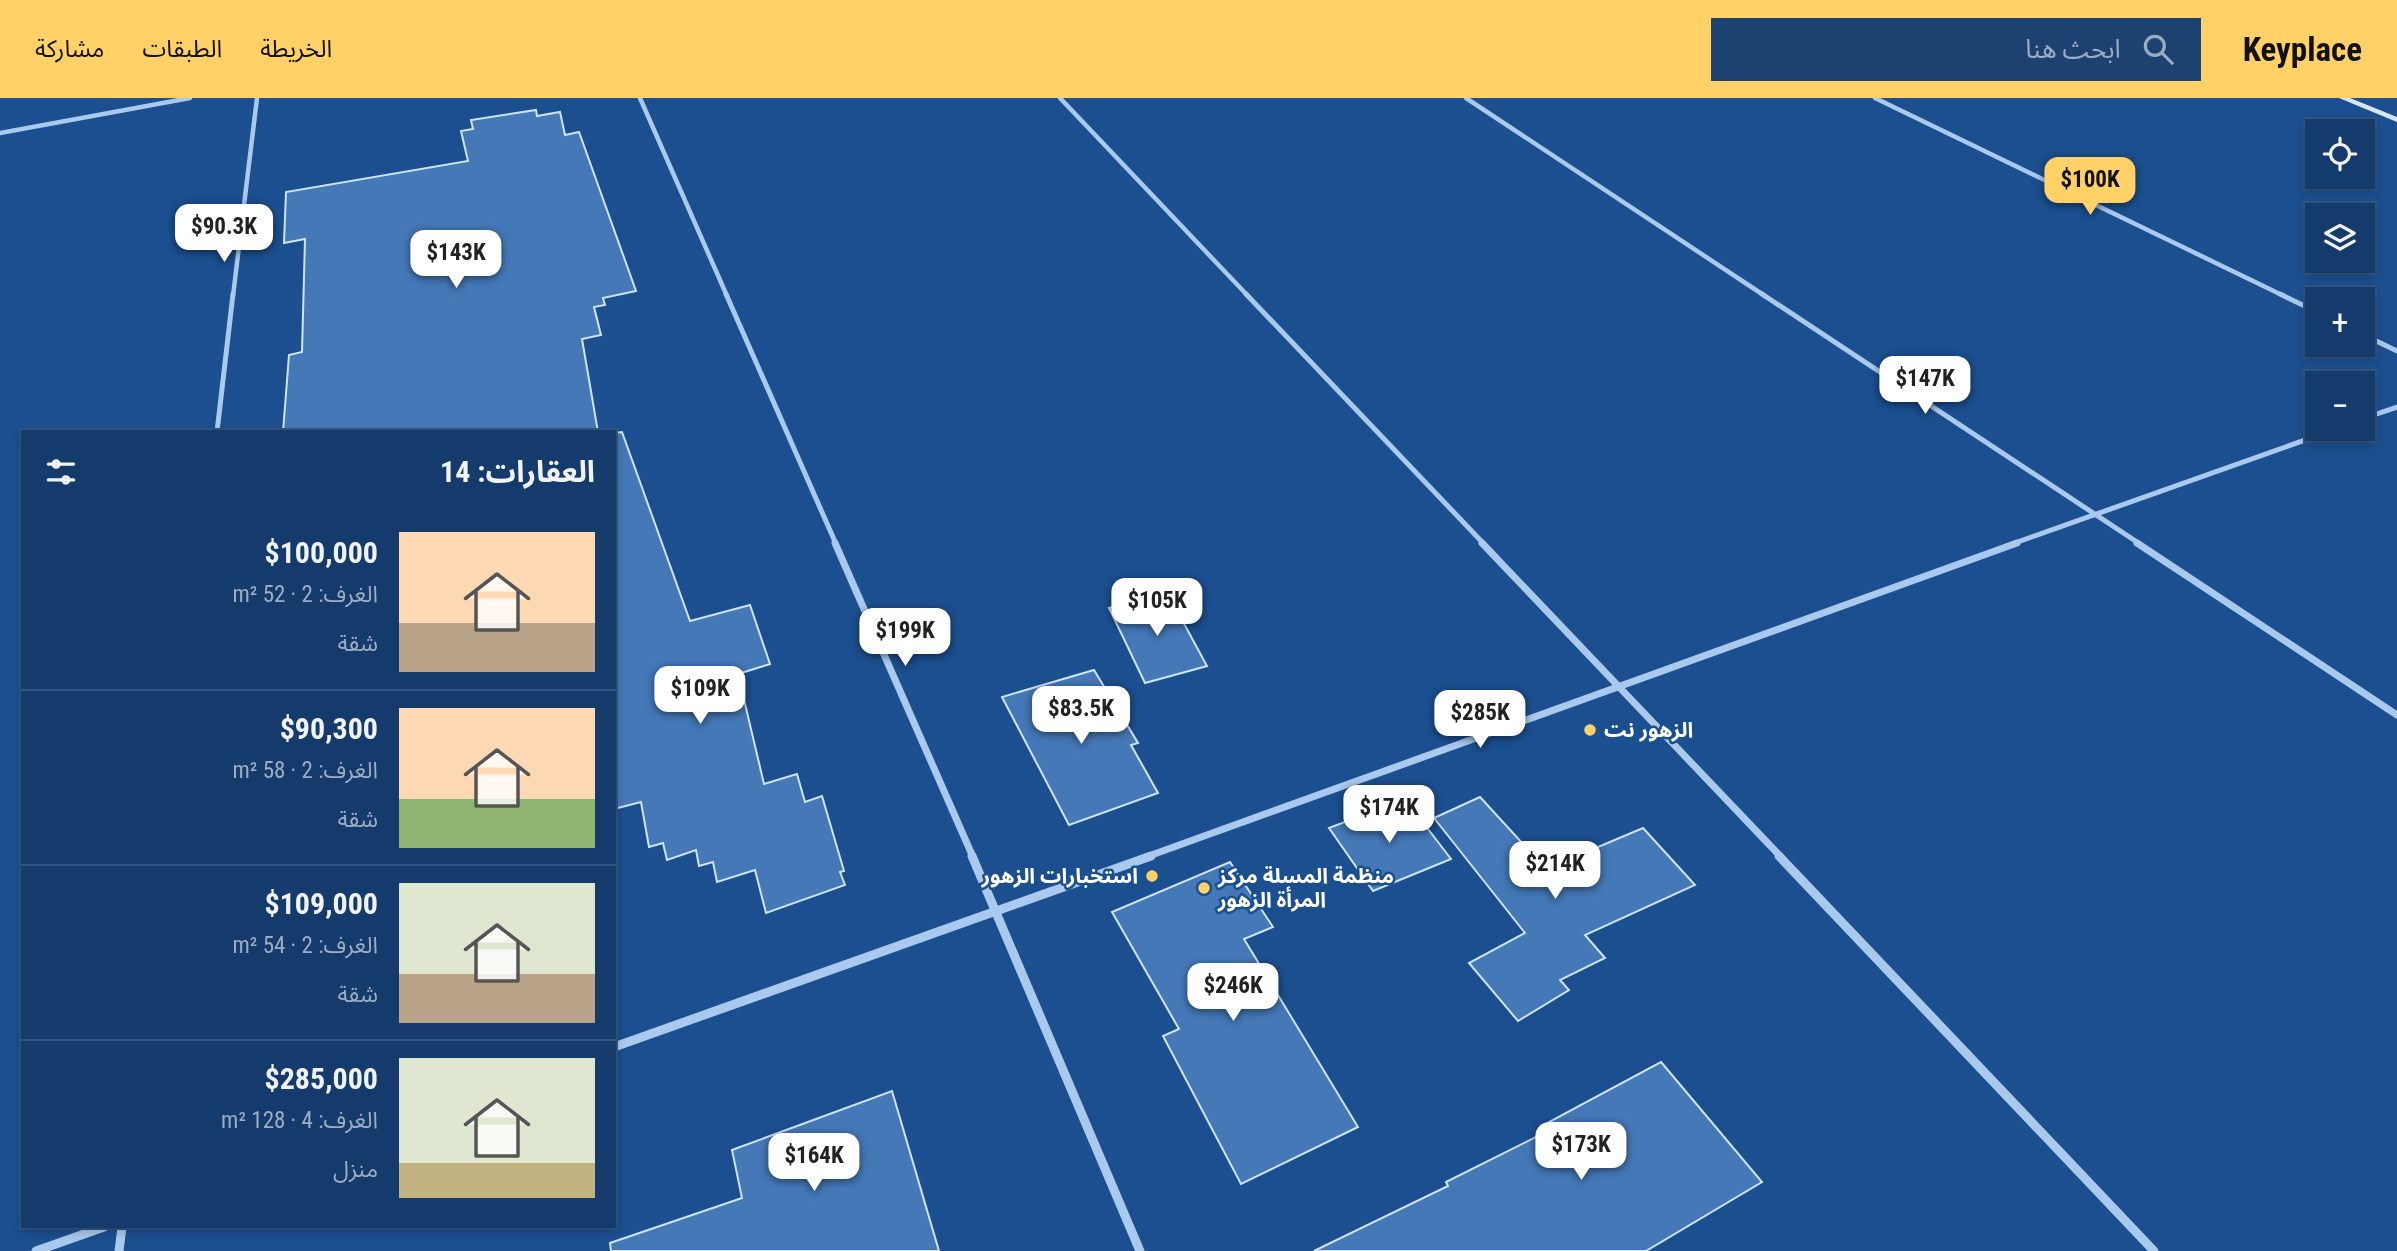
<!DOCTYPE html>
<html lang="ar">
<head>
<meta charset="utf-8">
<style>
  body { margin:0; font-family:"Roboto Condensed","Noto Sans Arabic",sans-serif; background:#1d4271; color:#f1f3f6; direction:rtl; height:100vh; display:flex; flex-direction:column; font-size:26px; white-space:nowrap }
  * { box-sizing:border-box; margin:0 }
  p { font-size:23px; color:#9dadc1 }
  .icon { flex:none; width:38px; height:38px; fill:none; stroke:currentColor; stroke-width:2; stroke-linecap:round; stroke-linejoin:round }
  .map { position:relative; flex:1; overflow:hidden; direction:ltr }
  .drawer { position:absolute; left:21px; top:332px; width:595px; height:798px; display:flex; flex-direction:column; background:#143b6b; border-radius:0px; box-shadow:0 4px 10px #0003,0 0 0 2px #33557e; direction:rtl }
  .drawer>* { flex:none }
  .buttons { position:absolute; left:2305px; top:21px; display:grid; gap:14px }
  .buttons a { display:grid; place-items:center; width:70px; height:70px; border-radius:0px; background:#143b6b; box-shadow:0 4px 10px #0003,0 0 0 2px #33557e; font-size:35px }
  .price { position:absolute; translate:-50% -60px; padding:0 16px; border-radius:14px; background:#fff; color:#222; font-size:23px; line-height:46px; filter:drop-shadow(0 2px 4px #0008) }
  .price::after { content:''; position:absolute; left:50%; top:42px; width:21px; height:16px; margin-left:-10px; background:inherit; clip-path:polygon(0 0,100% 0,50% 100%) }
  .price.current { background:#ffd166; color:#111 }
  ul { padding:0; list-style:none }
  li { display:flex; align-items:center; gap:21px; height:175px; padding:0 21px }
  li+li { border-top:2px solid #33557e }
  li span { display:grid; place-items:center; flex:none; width:196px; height:140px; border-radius:0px; color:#555 }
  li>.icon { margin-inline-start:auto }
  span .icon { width:84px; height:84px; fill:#fffc; stroke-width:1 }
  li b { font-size:30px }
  h2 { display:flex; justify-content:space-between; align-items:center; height:84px; padding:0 21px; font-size:30px }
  header { display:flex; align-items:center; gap:42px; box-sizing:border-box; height:98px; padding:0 35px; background:#ffd166; color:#111 }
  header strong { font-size:33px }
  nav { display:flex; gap:38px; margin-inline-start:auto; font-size:24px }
  .search { width:490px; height:63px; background:#1d4271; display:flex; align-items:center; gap:18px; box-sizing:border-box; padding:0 24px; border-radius:0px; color:#9dadc1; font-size:26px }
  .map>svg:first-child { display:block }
  .building { fill:#4478b7; stroke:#cfe3fa; stroke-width:2 }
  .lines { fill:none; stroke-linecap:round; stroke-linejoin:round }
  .street-far3 { stroke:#a9c9ee; stroke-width:4.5 }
  .street-far2 { stroke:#a9c9ee; stroke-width:5 }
  .street-far1 { stroke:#a9c9ee; stroke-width:7 }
  .street { stroke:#a9c9ee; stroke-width:9 }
  .secondary { fill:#d6e6fa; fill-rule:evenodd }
  .poi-dot { fill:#ffd166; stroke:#1b4f8f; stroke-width:2.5 }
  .labels { text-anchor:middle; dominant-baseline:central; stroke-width:5; stroke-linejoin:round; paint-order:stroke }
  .poi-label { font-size:21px; font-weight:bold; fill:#fff; stroke:#1b4f8f; text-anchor:start }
</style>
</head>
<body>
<header>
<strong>Keyplace</strong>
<div class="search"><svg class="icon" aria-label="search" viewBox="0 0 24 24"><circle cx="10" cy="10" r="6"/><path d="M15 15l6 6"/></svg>ابحث هنا</div>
<nav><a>الخريطة</a><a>الطبقات</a><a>مشاركة</a></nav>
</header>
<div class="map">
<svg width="2397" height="1153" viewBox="0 0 2397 1153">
  <rect width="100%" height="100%" fill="#1b4f8f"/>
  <g class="building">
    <polygon points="536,12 537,18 560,14 565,37 579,34 636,193 603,200 605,207 594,209 601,237 582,241 598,334 283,334 289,257 302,254 305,141 284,145 286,94 468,63 461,33 473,31 471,22"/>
    <polygon points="622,334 690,523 750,507 770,566 738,576 764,686 797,676 805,704 822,698 844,773 840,774 845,787 766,815 755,772 717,784 713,764 699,768 696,752 667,762 663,745 649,749 641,704 614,711 614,335"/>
    <polygon points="1168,496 1207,568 1145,585 1109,510"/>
    <polygon points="1094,572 1138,645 1131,647 1158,695 1069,727 1002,599"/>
    <polygon points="1480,699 1546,771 1643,730 1695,787 1585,837 1605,860 1560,882 1569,892 1518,923 1469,865 1525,835 1434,720"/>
    <polygon points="1405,701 1451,761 1373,793 1329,730"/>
    <polygon points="1230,764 1273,829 1244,841 1358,1029 1241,1086 1163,938 1179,931 1112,814"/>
    <polygon points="1661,964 1762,1084 1646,1153 1314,1153 1448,1088 1446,1084 1554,1030 1549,1024"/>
    <polygon points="892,993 939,1153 611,1153 610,1145 742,1100 732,1052"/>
  </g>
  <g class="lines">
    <g class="street-far3">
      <polyline points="640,0 727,198"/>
      <polyline points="1060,0 1248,198"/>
      <polyline points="1466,0 1765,198"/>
      <polyline points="1875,0 2284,198"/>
      <polyline points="0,35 190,0"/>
      <polyline points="233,198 257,0"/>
    </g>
    <g class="street-far2">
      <polyline points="726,196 836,446"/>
      <polyline points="1246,196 1484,446"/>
      <polyline points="1762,196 2140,446"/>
      <polyline points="2280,196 2317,214"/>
      <polyline points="2362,236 2397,253"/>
      <polyline points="2362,321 2397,309"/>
      <polyline points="217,334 233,196"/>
      <polyline points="2012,446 2336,331"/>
    </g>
    <g class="street-far1">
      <polyline points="835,445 973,759"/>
      <polyline points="1482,445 1781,759"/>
      <polyline points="2137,445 2397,617"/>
      <polyline points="1146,759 2017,445"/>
    </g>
    <g class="street">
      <polyline points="972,758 1140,1153"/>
      <polyline points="1779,758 2154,1153"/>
      <polyline points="614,949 1151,758"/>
      <polyline points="36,1153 104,1129"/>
      <polyline points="119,1153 122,1129"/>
    </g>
    <polygon class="secondary" points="2339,0 2350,0 2397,19 2397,24"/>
  </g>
  <g class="poi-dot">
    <circle cx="1590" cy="632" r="7"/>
    <circle cx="1152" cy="778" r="7"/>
    <circle cx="1204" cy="790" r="7"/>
  </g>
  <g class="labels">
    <g class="poi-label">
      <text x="1604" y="632">الزهور نت</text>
      <text x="1138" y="778" text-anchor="end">استخبارات الزهور</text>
      <text x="1218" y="778">منظمة المسلة مركز<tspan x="1218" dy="24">المرأة الزهور</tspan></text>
    </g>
  </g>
</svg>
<div class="buttons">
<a><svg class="icon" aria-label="locate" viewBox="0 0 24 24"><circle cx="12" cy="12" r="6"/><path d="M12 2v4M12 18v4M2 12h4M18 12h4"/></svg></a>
<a><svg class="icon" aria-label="layers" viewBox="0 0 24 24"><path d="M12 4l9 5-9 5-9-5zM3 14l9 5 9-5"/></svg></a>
<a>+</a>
<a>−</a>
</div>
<b class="price current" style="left:2090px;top:119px">$100K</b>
<b class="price" style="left:224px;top:166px">$90.3K</b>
<b class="price" style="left:456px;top:192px">$143K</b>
<b class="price" style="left:1925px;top:318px">$147K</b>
<b class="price" style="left:1157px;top:540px">$105K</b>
<b class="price" style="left:905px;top:570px">$199K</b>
<b class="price" style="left:700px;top:628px">$109K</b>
<b class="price" style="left:1081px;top:648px">$83.5K</b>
<b class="price" style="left:1480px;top:652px">$285K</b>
<b class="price" style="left:1389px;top:747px">$174K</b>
<b class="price" style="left:1555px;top:803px">$214K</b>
<b class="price" style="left:1233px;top:925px">$246K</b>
<b class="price" style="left:1581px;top:1084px">$173K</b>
<b class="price" style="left:814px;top:1095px">$164K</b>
<section class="drawer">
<h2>العقارات: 14<svg class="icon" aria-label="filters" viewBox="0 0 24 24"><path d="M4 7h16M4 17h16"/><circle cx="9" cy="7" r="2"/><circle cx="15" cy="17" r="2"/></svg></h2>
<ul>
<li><span style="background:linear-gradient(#ffd9b3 65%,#b9a48a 0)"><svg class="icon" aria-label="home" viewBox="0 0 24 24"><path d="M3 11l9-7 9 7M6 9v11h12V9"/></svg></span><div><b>$100,000</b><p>الغرف: 2 · 52 m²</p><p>شقة</p></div></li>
<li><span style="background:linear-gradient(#ffd9b3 65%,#8fb573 0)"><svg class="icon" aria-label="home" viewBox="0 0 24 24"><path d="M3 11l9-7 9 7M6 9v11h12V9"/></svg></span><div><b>$90,300</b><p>الغرف: 2 · 58 m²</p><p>شقة</p></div></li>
<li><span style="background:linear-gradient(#dfe7d0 65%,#b9a48a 0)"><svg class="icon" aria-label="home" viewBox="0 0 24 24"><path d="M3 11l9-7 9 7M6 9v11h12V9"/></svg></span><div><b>$109,000</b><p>الغرف: 2 · 54 m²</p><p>شقة</p></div></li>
<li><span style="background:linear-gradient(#dfe7d0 75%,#c2b280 0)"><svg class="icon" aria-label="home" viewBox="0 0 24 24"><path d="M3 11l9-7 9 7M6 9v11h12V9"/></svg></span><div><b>$285,000</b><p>الغرف: 4 · 128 m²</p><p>منزل</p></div></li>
</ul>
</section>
</div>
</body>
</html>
